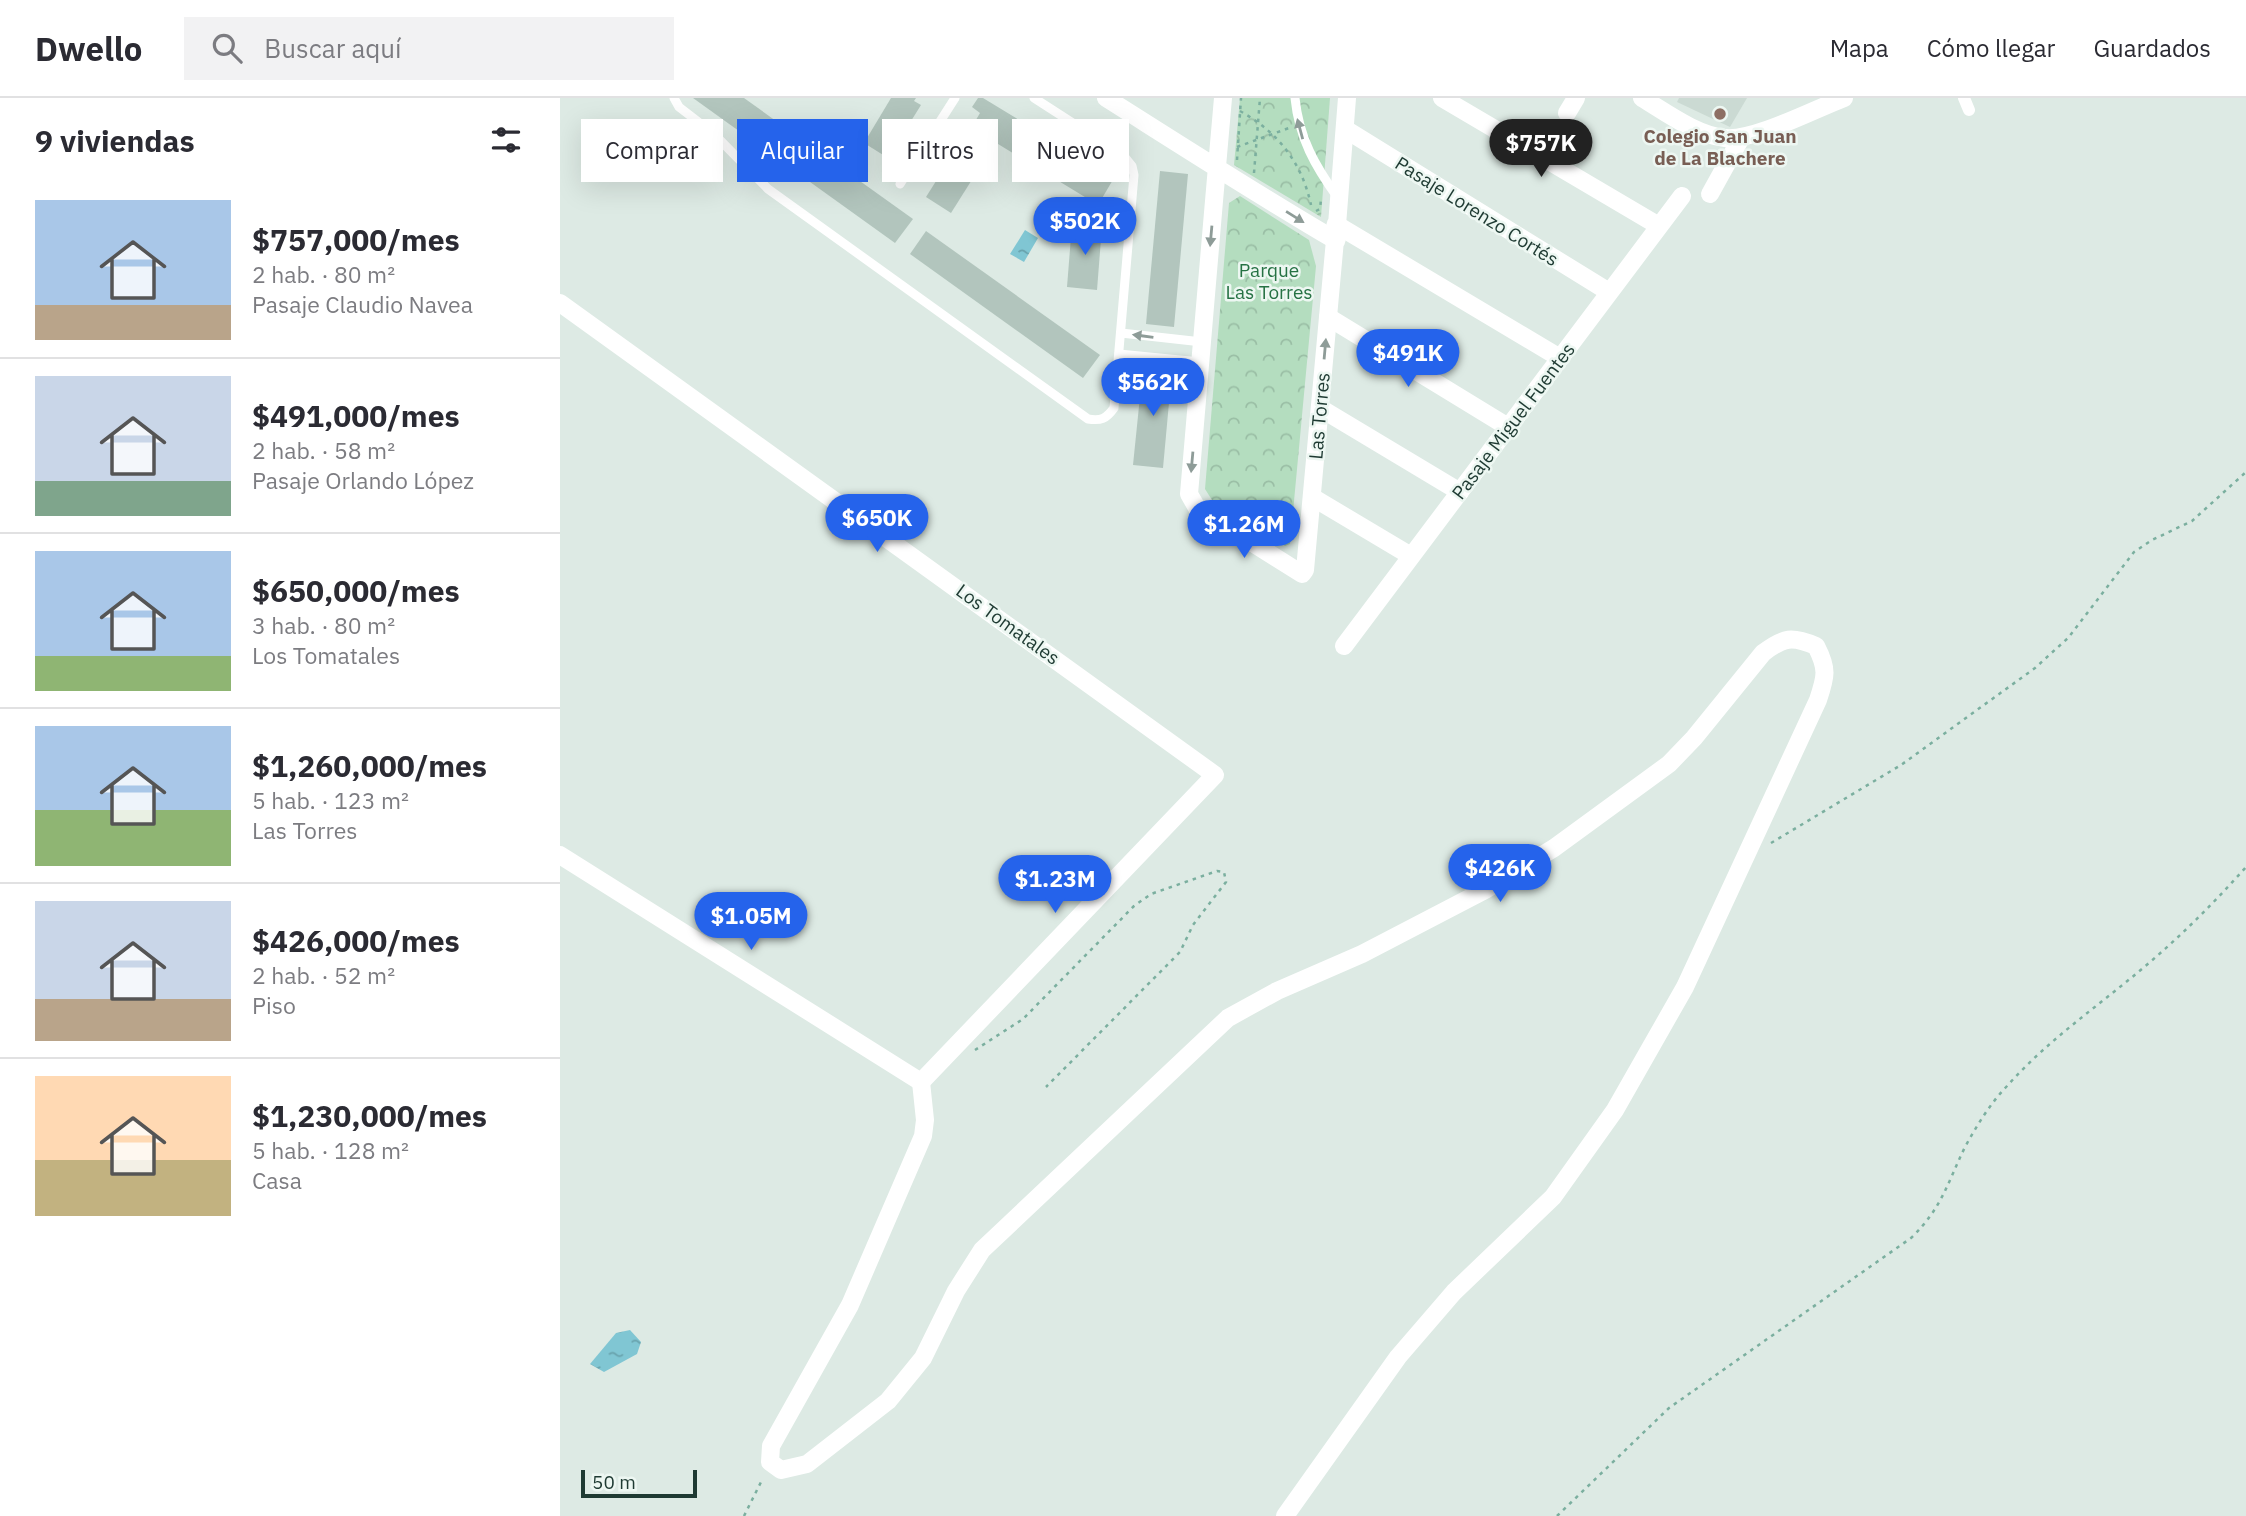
<!DOCTYPE html>
<html lang="es">
<head>
<meta charset="utf-8">
<style>
  body { margin:0; font-family:"IBM Plex Sans",sans-serif; background:#f2f2f3; color:#2b2b33; height:100vh; display:flex; flex-direction:column; font-size:26px; white-space:nowrap }
  * { box-sizing:border-box; margin:0 }
  p { font-size:23px; color:#7c7c81 }
  .icon { flex:none; width:38px; height:38px; fill:none; stroke:currentColor; stroke-width:2; stroke-linecap:round; stroke-linejoin:round }
  .map { position:relative; flex:1; overflow:hidden }
  .drawer { display:flex; flex-direction:column; background:#fff; width:560px }
  .drawer>* { flex:none }
  .top-card { position:absolute; left:21px; top:21px; width:665px; height:63px; display:flex; gap:14px }
  .scale { position:absolute; left:21px; bottom:18px; width:116px; box-sizing:border-box; padding-left:7px; border:4px solid #1e3a32; border-top:0; font-size:19px; line-height:24px; white-space:nowrap; color:#1e3a32; -webkit-text-stroke:5px #edf7f2; paint-order:stroke }
  .price { position:absolute; translate:-50% -60px; padding:0 16px; border-radius:24px; background:#2563eb; color:#fff; font-size:23px; line-height:46px; filter:drop-shadow(0 2px 4px #0008) }
  .price::after { content:''; position:absolute; left:50%; top:42px; width:21px; height:16px; margin-left:-10px; background:inherit; clip-path:polygon(0 0,100% 0,50% 100%) }
  .price.current { background:#222; color:#fff }
  ul { padding:0; list-style:none }
  li { display:flex; align-items:center; gap:21px; height:175px; padding:0 35px }
  li+li { border-top:2px solid #e1e1e2 }
  li span { display:grid; place-items:center; flex:none; width:196px; height:140px; border-radius:0px; color:#555 }
  li>.icon { margin-inline-start:auto }
  span .icon { width:84px; height:84px; fill:#fffc; stroke-width:1 }
  li b { font-size:30px }
  h2 { display:flex; justify-content:space-between; align-items:center; height:84px; padding:0 35px; font-size:30px }
  .pill { padding:0 24px; border-radius:0px; background:#fff; box-shadow:0 7px 28px #0002; font-size:24px; line-height:63px }
  .pill.current { background:#2563eb; color:#fff }
  header { display:flex; align-items:center; gap:42px; box-sizing:border-box; height:98px; padding:0 35px; background:#fff; border-bottom:2px solid #e1e1e2 }
  header strong { font-size:33px }
  nav { display:flex; gap:38px; margin-inline-start:auto; font-size:24px }
  .search { width:490px; height:63px; background:#f2f2f3; display:flex; align-items:center; gap:18px; box-sizing:border-box; padding:0 24px; border-radius:0px; color:#7c7c81; font-size:26px }
  main { display:flex; flex:1; min-height:0 }
  .map>svg:first-child { display:block }
  .built { fill:#cbdad3 }
  .park { fill:url(#park-crowns) }
  .water { fill:url(#water-ripples) }
  .building { fill:#b2c5bd }
  .lines { fill:none; stroke-linecap:round; stroke-linejoin:round }
  .path { stroke:#7baf9f; stroke-width:2.5; stroke-dasharray:3.5 5; stroke-linecap:butt }
  .service { stroke:#fff; stroke-width:9 }
  .pedestrian { stroke:#fff; stroke-width:12 }
  .minor { stroke:#fff; stroke-width:18 }
  .tertiary { stroke:#fff; stroke-width:21 }
  .oneway { fill:#8e9c98 }
  .education-dot { fill:#8d6e63; stroke:#edf7f2; stroke-width:2.5 }
  .labels { text-anchor:middle; dominant-baseline:central; stroke-width:5; stroke-linejoin:round; paint-order:stroke }
  .education-label { font-size:19px; font-weight:bold; fill:#785e54; stroke:#edf7f2 }
  .street-label { font-size:19px; fill:#1e3a32; stroke:#edf7f2 }
  .park-label { font-size:19px; fill:#267244; stroke:#edf7f2 }
</style>
</head>
<body>
<header>
<strong>Dwello</strong>
<div class="search"><svg class="icon" aria-label="search" viewBox="0 0 24 24"><circle cx="10" cy="10" r="6"/><path d="M15 15l6 6"/></svg>Buscar aquí</div>
<nav><a>Mapa</a><a>Cómo llegar</a><a>Guardados</a></nav>
</header>
<main>
<section class="drawer">
<h2>9 viviendas<svg class="icon" aria-label="filters" viewBox="0 0 24 24"><path d="M4 7h16M4 17h16"/><circle cx="9" cy="7" r="2"/><circle cx="15" cy="17" r="2"/></svg></h2>
<ul>
<li><span style="background:linear-gradient(#a9c7e8 75%,#b9a48a 0)"><svg class="icon" aria-label="home" viewBox="0 0 24 24"><path d="M3 11l9-7 9 7M6 9v11h12V9"/></svg></span><div><b>$757,000/mes</b><p>2 hab. · 80 m²</p><p>Pasaje Claudio Navea</p></div></li>
<li><span style="background:linear-gradient(#c9d6e8 75%,#7fa58c 0)"><svg class="icon" aria-label="home" viewBox="0 0 24 24"><path d="M3 11l9-7 9 7M6 9v11h12V9"/></svg></span><div><b>$491,000/mes</b><p>2 hab. · 58 m²</p><p>Pasaje Orlando López</p></div></li>
<li><span style="background:linear-gradient(#a9c7e8 75%,#8fb573 0)"><svg class="icon" aria-label="home" viewBox="0 0 24 24"><path d="M3 11l9-7 9 7M6 9v11h12V9"/></svg></span><div><b>$650,000/mes</b><p>3 hab. · 80 m²</p><p>Los Tomatales</p></div></li>
<li><span style="background:linear-gradient(#a9c7e8 60%,#8fb573 0)"><svg class="icon" aria-label="home" viewBox="0 0 24 24"><path d="M3 11l9-7 9 7M6 9v11h12V9"/></svg></span><div><b>$1,260,000/mes</b><p>5 hab. · 123 m²</p><p>Las Torres</p></div></li>
<li><span style="background:linear-gradient(#c9d6e8 70%,#b9a48a 0)"><svg class="icon" aria-label="home" viewBox="0 0 24 24"><path d="M3 11l9-7 9 7M6 9v11h12V9"/></svg></span><div><b>$426,000/mes</b><p>2 hab. · 52 m²</p><p>Piso</p></div></li>
<li><span style="background:linear-gradient(#ffd9b3 60%,#c2b280 0)"><svg class="icon" aria-label="home" viewBox="0 0 24 24"><path d="M3 11l9-7 9 7M6 9v11h12V9"/></svg></span><div><b>$1,230,000/mes</b><p>5 hab. · 128 m²</p><p>Casa</p></div></li>
</ul>
</section>
<div class="map">
<svg width="1686" height="1418" viewBox="0 0 1686 1418">
  <defs>
    <pattern id="park-crowns" width="20" height="18" patternUnits="userSpaceOnUse" patternTransform="scale(1.75)"><rect width="20" height="18" fill="#b4ddbf"/><path d="M2 6a3 3 0 1 1 6 0M12 15a3 3 0 1 1 6 0" fill="none" stroke="#9abea5"/></pattern>
    <pattern id="water-ripples" width="26" height="14" patternUnits="userSpaceOnUse" patternTransform="scale(1.75)"><rect width="26" height="14" fill="#80c6d3"/><path d="M2 4q2-2 4 0t4 0M15 11q2-2 4 0t4 0" fill="none" stroke="#68a2ac"/></pattern>
  </defs>
  <rect width="100%" height="100%" fill="#ddeae4"/>
  <polygon class="built" points="1119,0 1187,0 1170,29 1117,4"/>
  <g class="park">
    <polygon points="680,0 770,0 761,119 674,67"/>
    <polygon points="680,98 749,142 756,168 730,446 725,448 652,402 645,391 669,105"/>
  </g>
  <g class="water">
    <polygon points="465,132 478,140 464,164 450,156"/>
    <polygon points="70,1232 81,1244 77,1256 44,1274 30,1266 56,1235"/>
  </g>
  <g class="building">
    <polygon points="133,0 184,0 353,121 335,145"/>
    <polygon points="331,0 356,0 354,3 361,7 328,60 304,45"/>
    <polygon points="418,0 423,0 554,80 538,107 425,38 421,44 413,40 415,35 410,32 420,15 412,9"/>
    <polygon points="400,45 425,61 391,115 366,99"/>
    <polygon points="600,73 628,76 614,229 586,226"/>
    <polygon points="512,126 542,128 537,192 507,189"/>
    <polygon points="366,133 540,257 523,280 350,156"/>
    <polygon points="583,269 612,272 603,370 573,367"/>
  </g>
  <g class="lines">
    <g class="path">
      <path d="M680 13C718 34 742 65 751 107"/>
      <polyline points="677,49 729,30"/>
      <polyline points="677,62 681,0"/>
      <polyline points="694,75 700,0"/>
      <polyline points="756,113 760,111 761,101"/>
      <polyline points="1211,745 1341,667 1475,570 1508,540 1574,454 1592,442 1632,423 1686,374"/>
      <polyline points="415,952 463,921 574,808 591,796 657,773 664,774 666,784 633,827 620,854 486,989"/>
      <polyline points="184,1418 203,1380"/>
      <path d="M997 1418 1109 1310 1351 1140C1382 1110 1387 1086 1405 1049 1417 1027 1430 1006 1447 988 1488 942 1537 909 1583 870 1620 839 1654 805 1686 769"/>
    </g>
    <g class="service">
      <path d="M114 0 119 9 154 36 208 91 528 321C541 323 546 321 554 310L574 77 572 68 564 58 474 0"/>
      <path d="M735 0C739 40 755 68 778 100"/>
      <polyline points="340,86 395,0"/>
      <polyline points="561,235 642,244"/>
      <polyline points="559,256 640,264"/>
    </g>
    <polyline class="pedestrian" points="1404,0 1409,12"/>
    <g class="minor">
      <path d="M546 0C622 48 698 97 775 142L745 472 742 476 637 410 629 396 654 103C657 69 660 34 663 0"/>
      <polyline points="787,0 777,127 1000,260"/>
      <polyline points="882,0 1099,128"/>
      <path d="M1082 0C1107 15 1136 37 1165 40 1194 43 1255 11 1284 0"/>
      <polyline points="1007,15 1016,0"/>
      <polyline points="785,31 1049,194"/>
      <polyline points="1150,96 1181,40"/>
      <polyline points="0,205 655,677 361,984"/>
      <polyline points="768,219 948,329"/>
      <polyline points="760,310 900,394"/>
      <polyline points="752,399 851,458"/>
      <polyline points="784,548 1122,98"/>
      <polyline points="0,757 361,984"/>
      <path d="M361 984 365 1022 363 1038 290 1207 211 1348 210 1364 221 1372 247 1366 328 1303 363 1260 396 1193 422 1152 668 920 717 893 802 856 925 792 994 750 1109 666 1134 640 1203 555C1224 539 1232 538 1256 548 1268 571 1266 578 1258 602L1125 889 1055 1012 993 1099 894 1194 838 1259 725 1418"/>
    </g>
    <polyline class="tertiary" points="775,142 777,127"/>
  </g>
  <defs><path id="oneway-solid" d="M-6-.8H1V-3.2L6.5 0L1 3.2V.8H-6Z" transform="scale(1.75)"/></defs>
  <g class="oneway">
    <use href="#oneway-solid" transform="translate(740 31) rotate(-105)"/>
    <use href="#oneway-solid" transform="translate(735 119) rotate(32)"/>
    <use href="#oneway-solid" transform="translate(651 138) rotate(95)"/>
    <use href="#oneway-solid" transform="translate(583 238) rotate(-172)"/>
    <use href="#oneway-solid" transform="translate(765 251) rotate(-85)"/>
    <use href="#oneway-solid" transform="translate(632 364) rotate(95)"/>
  </g>
  <circle class="education-dot" cx="1160" cy="16" r="7"/>
  <g class="labels">
    <g class="education-label">
      <text x="1160" y="38">Colegio San Juan<tspan x="1160" dy="22">de La Blachere</tspan></text>
    </g>
    <g class="street-label">
      <text transform="translate(917 113) rotate(32)">Pasaje Lorenzo Cortés</text>
      <text transform="translate(759 318) rotate(-85)">Las Torres</text>
      <text transform="translate(953 323) rotate(-53)">Pasaje Miguel Fuentes</text>
      <text transform="translate(448 526) rotate(36)">Los Tomatales</text>
    </g>
    <g class="park-label">
      <text x="709" y="172">Parque<tspan x="709" dy="22">Las Torres</tspan></text>
    </g>
  </g>
</svg>
<div class="scale">50 m</div>
<b class="price current" style="left:981px;top:81px">$757K</b>
<b class="price" style="left:525px;top:159px">$502K</b>
<b class="price" style="left:848px;top:291px">$491K</b>
<b class="price" style="left:593px;top:320px">$562K</b>
<b class="price" style="left:317px;top:456px">$650K</b>
<b class="price" style="left:684px;top:462px">$1.26M</b>
<b class="price" style="left:940px;top:806px">$426K</b>
<b class="price" style="left:495px;top:817px">$1.23M</b>
<b class="price" style="left:191px;top:854px">$1.05M</b>
<div class="top-card">
<a class="pill">Comprar</a>
<a class="pill current">Alquilar</a>
<a class="pill">Filtros</a>
<a class="pill">Nuevo</a>
</div>
</div>
</main>
</body>
</html>
